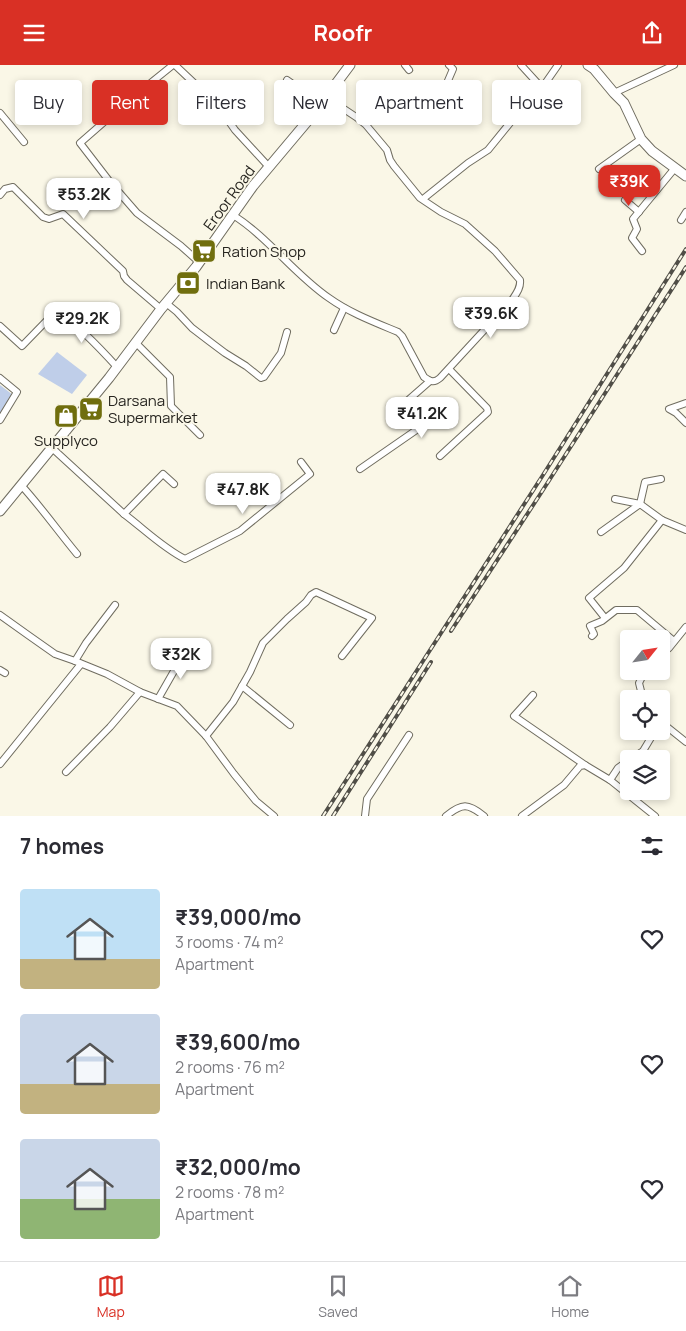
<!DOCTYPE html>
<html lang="en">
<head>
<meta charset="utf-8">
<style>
  body { margin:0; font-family:Manrope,sans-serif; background:#f7f7f7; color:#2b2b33; height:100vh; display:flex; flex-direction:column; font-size:19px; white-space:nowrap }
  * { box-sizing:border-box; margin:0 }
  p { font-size:16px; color:#7c7c81 }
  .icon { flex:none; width:28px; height:28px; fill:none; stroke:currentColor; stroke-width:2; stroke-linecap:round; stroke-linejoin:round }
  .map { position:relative; height:751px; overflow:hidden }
  .details { display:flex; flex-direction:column; background:#fff; flex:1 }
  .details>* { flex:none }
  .banner { position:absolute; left:15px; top:15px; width:656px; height:45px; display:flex; gap:10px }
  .needle { width:32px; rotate:60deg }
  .tools { position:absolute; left:620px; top:565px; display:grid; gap:10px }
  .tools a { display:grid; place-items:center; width:50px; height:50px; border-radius:5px; background:#fff; box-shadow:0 2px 8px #0003; font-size:25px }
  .price { position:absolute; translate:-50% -42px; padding:0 11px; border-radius:10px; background:#fff; color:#222; font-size:16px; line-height:32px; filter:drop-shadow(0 1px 2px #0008) }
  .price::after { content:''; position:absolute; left:50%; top:30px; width:15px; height:11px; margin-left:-8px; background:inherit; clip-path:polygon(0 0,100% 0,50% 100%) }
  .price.on { background:#d93025; color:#fff }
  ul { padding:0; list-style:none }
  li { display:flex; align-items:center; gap:15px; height:125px; padding:0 20px }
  li span { display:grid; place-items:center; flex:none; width:140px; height:100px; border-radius:5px; color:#555 }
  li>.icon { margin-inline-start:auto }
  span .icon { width:60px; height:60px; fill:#fffc; stroke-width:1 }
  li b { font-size:21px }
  h2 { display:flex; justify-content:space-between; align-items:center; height:60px; padding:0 20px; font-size:21px }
  .tag { padding:0 18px; border-radius:5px; background:#fff; box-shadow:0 2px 8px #0003; font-size:18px; line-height:45px }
  .tag.on { background:#d93025; color:#fff }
  header { display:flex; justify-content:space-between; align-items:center; height:65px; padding:0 20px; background:#d93025; color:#fff; font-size:22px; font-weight:700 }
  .dock { display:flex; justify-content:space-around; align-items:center; height:70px; border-top:1px solid #e1e1e2; background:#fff; font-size:14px; color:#7c7c81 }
  .dock a { display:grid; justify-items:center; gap:2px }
  .dock .on { color:#d93025 }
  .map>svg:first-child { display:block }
  .water { fill:#bfcee9 }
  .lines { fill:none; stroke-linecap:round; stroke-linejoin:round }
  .street-casing { stroke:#706d60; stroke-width:8 }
  .secondary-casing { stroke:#706d60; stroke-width:11 }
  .street { stroke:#fff; stroke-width:6 }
  .secondary { stroke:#fff; stroke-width:9 }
  .rail-casing { stroke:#504e47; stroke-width:4 }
  .rail { stroke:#faf7e7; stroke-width:2; stroke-dasharray:5.5; stroke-linecap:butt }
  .labels { text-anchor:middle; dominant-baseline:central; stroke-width:4; stroke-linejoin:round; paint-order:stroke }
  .street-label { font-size:15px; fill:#272520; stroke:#faf7e7 }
  .poi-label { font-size:15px; fill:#272520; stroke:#faf7e7; text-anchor:start }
</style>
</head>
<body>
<header><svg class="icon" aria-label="menu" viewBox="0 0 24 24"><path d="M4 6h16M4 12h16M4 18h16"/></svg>Roofr<svg class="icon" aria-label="share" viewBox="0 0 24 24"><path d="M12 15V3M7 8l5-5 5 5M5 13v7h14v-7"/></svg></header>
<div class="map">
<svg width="686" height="751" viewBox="0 0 686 751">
  <rect width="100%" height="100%" fill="#faf7e7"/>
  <g class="water">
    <polygon points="57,287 87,310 72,329 38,309"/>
    <polygon points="0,320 13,330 0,351"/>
  </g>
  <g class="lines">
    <defs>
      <g id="street">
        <polyline points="173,0 127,37 80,78 110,117 137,148 181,181 199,197"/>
        <polyline points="175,0 194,18 208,35 223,48 235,65 269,102"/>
        <polyline points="405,0 409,5"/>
        <polyline points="521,0 542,23 558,0"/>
        <polyline points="287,15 321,39"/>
        <polyline points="447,18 453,4 449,0"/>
        <polyline points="614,28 674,0"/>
        <polyline points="0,48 24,77"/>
        <polyline points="599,104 641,74"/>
        <polyline points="0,130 5,124 13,122 43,152 49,154 63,149 123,206 124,211 127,215 161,244"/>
        <polyline points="423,134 468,98 488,85 514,53 542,23"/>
        <polyline points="625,135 639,147"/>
        <path d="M233 150C269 173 294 209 329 233 350 248 374 257 398 267L402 271 424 312C431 317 434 318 440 313L512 235C516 229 521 223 520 215L495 186 465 159 441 147 420 133 394 101 390 95 387 85 366 60 356 52 335 38 327 31"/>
        <polyline points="681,155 686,147"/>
        <polyline points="642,186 632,173 637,164 633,154 675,103"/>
        <polyline points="166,238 177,247 192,263 209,276 225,288 246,301 261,313 264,312 281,288 287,267"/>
        <path d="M0 261 22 281 57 245C80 262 98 281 117 302"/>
        <polyline points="334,265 344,243"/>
        <polyline points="136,278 170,312 171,341 200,370"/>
        <polyline points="0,313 17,327 0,355"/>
        <polyline points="686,338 669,344 676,348 686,358"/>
        <polyline points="52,383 124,449 163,409 174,419"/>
        <polyline points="440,391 488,347 487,343 449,304"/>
        <polyline points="360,404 425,359 406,337 430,316"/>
        <path d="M21 420C41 442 58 466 77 489"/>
        <polyline points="615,434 640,439 645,417 661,414"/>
        <path d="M124 449C144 464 163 483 185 494L240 466 310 409 301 397"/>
        <polyline points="662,455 686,465"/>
        <polyline points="601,467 640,439 662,455 624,503 589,533 605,553"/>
        <polyline points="0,550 28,570 55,589 75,596 86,578 115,540"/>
        <polyline points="592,571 594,569 590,561 602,556 616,545 637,545 674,576"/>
        <polyline points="661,589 669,583 686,562"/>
        <polyline points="75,596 107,609 140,627 177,641 206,671 234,709 256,736 274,751"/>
        <polyline points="0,605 5,608"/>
        <polyline points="242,621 290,660"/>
        <polyline points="533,630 514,651 585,700"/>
        <polyline points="158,634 186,585"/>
        <polyline points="643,634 639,618 645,606"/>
        <polyline points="661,657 686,677"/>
        <polyline points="206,671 233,637 250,607 263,578 287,554 306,537 311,530 316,527 372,553 342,591"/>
        <polyline points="631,694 643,686 655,666"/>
        <polyline points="0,699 81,599"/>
        <polyline points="66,707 110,662 140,627"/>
        <polyline points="610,715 655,751"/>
        <polyline points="365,751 367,734 409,670"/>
        <path d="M446 751C462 738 468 738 484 751"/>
        <polyline points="522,751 564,720 580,701 585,700 610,715 618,703 629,695"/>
      </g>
      <g id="secondary">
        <polyline points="588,0 594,4 614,28 624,38 641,74 652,86 686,111"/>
        <polyline points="0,446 109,313 161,244 196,202 253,121 311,52 350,0"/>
      </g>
    </defs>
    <use href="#street" class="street-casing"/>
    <use href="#secondary" class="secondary-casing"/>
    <use href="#street" class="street"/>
    <use href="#secondary" class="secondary"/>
    <defs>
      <g id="rail">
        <polyline points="451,566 541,428 686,202"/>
        <polyline points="323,751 543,410 686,184"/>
        <polyline points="333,751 431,597"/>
      </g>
    </defs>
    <use href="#rail" class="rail-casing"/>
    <use href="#rail" class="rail"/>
  </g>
  <defs>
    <symbol id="supermarket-square" viewBox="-11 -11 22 22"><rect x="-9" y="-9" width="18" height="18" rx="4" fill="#706e0e" stroke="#faf7e7"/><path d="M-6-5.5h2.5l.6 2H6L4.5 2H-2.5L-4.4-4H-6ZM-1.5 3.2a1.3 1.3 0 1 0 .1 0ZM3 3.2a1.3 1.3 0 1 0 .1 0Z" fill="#fff"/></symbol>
    <symbol id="bank-square" viewBox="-11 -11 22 22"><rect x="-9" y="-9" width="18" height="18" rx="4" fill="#706e0e" stroke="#faf7e7"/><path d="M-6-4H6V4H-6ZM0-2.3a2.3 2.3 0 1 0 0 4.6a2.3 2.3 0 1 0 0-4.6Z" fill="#fff"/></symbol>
    <symbol id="shop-square" viewBox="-11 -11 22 22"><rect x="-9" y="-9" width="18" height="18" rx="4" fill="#706e0e" stroke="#faf7e7"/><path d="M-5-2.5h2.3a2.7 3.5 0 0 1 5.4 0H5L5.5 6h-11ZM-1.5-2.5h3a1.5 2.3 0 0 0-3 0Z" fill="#fff"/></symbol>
  </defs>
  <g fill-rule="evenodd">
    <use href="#supermarket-square" x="190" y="172" width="28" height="28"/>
    <use href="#bank-square" x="174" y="204" width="28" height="28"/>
    <use href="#supermarket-square" x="77" y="330" width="28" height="28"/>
    <use href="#shop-square" x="52" y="337" width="28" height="28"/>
  </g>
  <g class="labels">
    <g class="street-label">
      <text transform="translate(229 133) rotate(-54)">Eroor Road</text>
    </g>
    <g class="poi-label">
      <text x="222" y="186">Ration Shop</text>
      <text x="206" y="218">Indian Bank</text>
      <text x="108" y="335">Darsana<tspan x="108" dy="17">Supermarket</tspan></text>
      <text x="66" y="375" text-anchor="middle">Supplyco</text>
    </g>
  </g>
</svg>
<div class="tools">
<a><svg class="needle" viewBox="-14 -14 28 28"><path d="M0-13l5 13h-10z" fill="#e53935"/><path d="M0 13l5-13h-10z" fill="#7c7c81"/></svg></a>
<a><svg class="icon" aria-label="locate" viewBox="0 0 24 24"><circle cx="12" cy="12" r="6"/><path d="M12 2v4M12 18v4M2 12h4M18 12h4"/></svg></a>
<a><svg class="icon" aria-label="layers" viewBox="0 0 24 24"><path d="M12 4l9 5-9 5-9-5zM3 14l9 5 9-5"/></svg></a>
</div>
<b class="price on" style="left:629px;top:142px">₹39K</b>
<b class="price" style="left:84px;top:155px">₹53.2K</b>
<b class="price" style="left:491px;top:274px">₹39.6K</b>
<b class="price" style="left:82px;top:279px">₹29.2K</b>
<b class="price" style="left:422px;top:374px">₹41.2K</b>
<b class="price" style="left:243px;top:450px">₹47.8K</b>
<b class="price" style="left:181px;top:615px">₹32K</b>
<div class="banner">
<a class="tag">Buy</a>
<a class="tag on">Rent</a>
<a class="tag">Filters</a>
<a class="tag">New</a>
<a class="tag">Apartment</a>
<a class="tag">House</a>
</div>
</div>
<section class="details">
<h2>7 homes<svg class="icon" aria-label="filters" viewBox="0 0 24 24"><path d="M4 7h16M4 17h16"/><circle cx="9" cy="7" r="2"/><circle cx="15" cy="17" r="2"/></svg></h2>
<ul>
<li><span style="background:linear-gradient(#bfe0f5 70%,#c2b280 0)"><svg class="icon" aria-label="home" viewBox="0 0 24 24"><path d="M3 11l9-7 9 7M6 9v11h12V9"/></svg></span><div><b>₹39,000/mo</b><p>3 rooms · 74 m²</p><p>Apartment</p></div><svg class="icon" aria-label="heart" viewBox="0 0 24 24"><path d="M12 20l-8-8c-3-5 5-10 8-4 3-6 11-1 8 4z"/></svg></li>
<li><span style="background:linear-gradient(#c9d6e8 70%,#c2b280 0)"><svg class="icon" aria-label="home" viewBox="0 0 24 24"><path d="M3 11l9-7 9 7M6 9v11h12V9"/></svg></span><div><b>₹39,600/mo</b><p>2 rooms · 76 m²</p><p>Apartment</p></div><svg class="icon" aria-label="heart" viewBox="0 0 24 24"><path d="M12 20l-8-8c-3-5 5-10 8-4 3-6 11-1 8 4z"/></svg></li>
<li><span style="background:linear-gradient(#c9d6e8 60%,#8fb573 0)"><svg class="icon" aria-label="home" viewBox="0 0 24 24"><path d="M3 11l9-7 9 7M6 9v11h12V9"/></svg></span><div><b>₹32,000/mo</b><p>2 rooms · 78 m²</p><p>Apartment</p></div><svg class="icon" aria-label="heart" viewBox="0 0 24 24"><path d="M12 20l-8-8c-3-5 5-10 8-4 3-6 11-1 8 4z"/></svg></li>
</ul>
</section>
<nav class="dock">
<a class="on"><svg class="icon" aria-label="map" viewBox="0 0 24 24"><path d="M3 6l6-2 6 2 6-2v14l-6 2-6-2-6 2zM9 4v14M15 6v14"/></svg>Map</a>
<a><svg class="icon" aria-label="saved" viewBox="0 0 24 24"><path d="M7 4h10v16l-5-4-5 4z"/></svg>Saved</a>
<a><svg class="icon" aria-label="home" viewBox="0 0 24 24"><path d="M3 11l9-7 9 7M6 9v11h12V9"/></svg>Home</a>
</nav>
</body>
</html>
